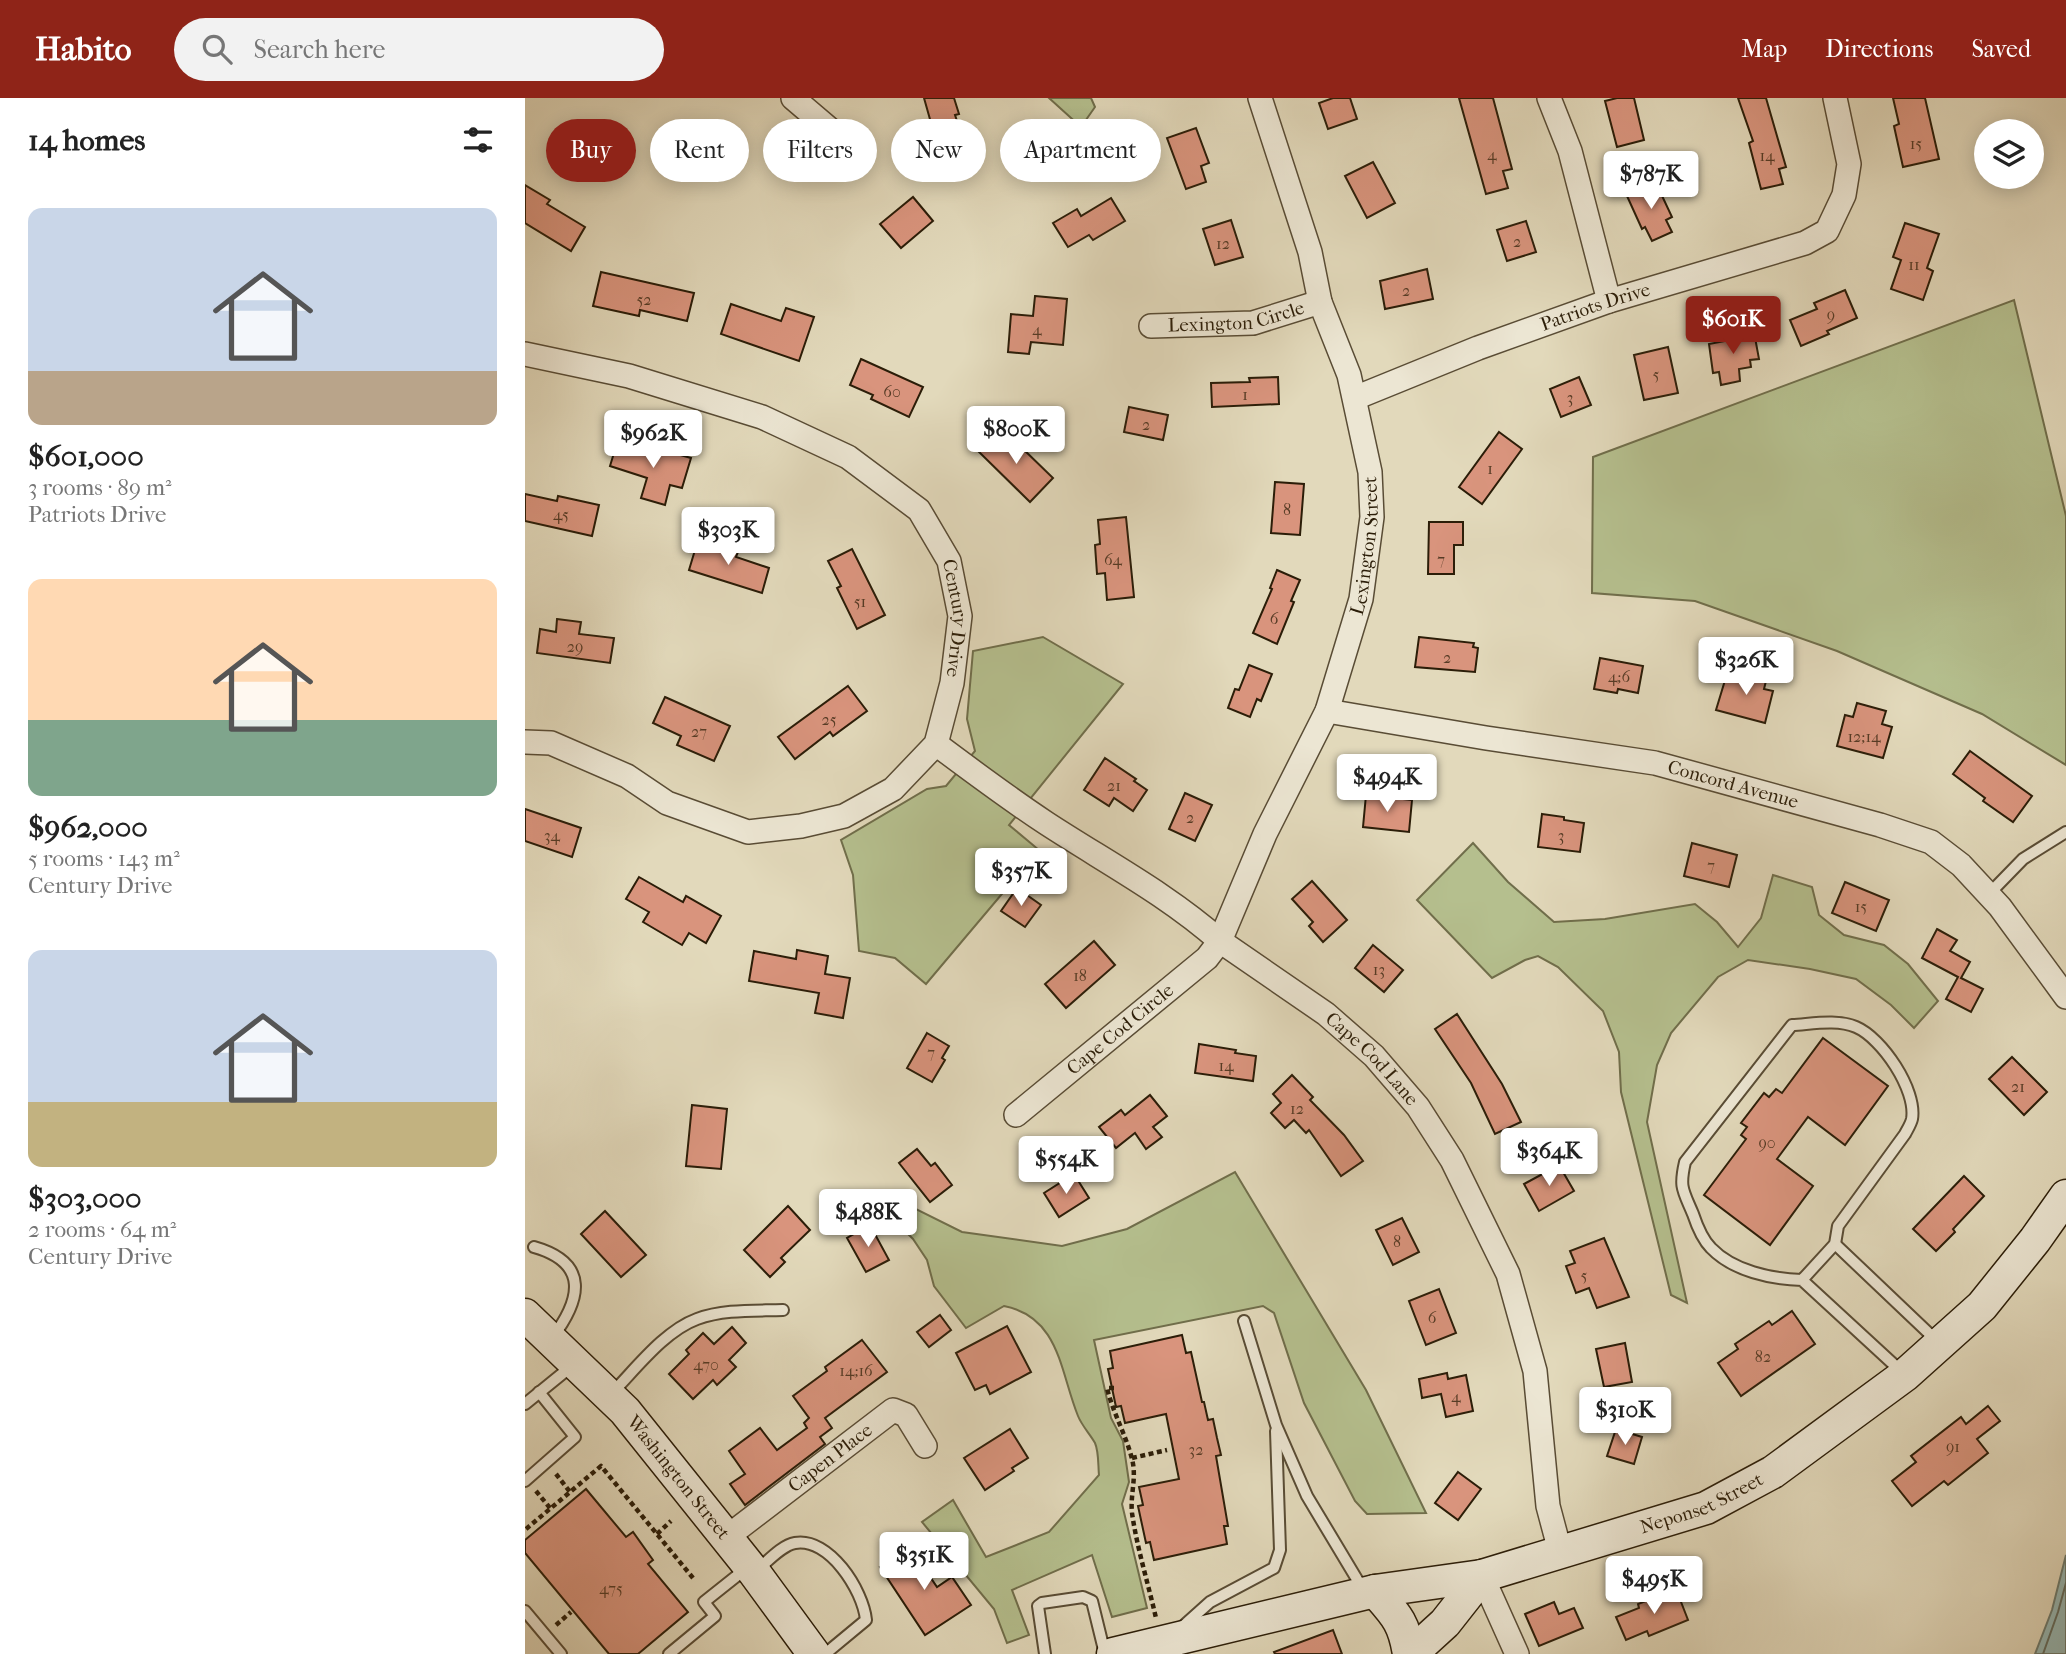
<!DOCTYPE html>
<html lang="en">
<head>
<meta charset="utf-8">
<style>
  body { margin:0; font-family:"IM FELL French Canon",serif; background:#f2f2f2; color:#222; height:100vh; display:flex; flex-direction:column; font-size:26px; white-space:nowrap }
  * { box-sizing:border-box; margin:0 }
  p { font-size:23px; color:#767676 }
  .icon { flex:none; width:38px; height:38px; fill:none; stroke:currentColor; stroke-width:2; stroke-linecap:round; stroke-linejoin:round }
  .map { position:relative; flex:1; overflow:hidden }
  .details { display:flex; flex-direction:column; background:#fff; width:525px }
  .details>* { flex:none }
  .top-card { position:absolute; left:21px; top:21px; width:665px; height:63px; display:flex; gap:14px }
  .fabs { position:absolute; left:1449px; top:21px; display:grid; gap:14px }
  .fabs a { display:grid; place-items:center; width:70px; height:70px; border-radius:50%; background:#fff; box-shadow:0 4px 18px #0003; font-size:35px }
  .price { position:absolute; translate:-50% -60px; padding:0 16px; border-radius:7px; background:#fff; color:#222; font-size:23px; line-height:46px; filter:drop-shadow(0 2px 4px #0008) }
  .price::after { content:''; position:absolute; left:50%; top:42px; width:21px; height:16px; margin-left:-10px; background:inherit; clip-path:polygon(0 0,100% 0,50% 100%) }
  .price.current { background:#8f2418; color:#fff }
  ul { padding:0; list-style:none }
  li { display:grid; align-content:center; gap:14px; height:371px; padding:0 28px }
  li span { display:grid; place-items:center; height:217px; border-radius:14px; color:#555 }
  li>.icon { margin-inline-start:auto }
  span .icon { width:126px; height:126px; fill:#fffc; stroke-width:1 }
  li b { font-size:30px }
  h2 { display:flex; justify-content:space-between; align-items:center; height:84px; padding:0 28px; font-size:30px }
  .chip { padding:0 24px; border-radius:32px; background:#fff; box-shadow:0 4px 18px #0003; font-size:24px; line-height:63px }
  .chip.current { background:#8f2418; color:#fff }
  header { display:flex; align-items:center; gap:42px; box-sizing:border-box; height:98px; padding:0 35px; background:#8f2418; color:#fff }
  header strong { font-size:33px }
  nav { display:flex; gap:38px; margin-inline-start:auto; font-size:24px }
  .search { width:490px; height:63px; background:#f2f2f2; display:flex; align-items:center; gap:18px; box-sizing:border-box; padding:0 24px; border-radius:38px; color:#767676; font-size:26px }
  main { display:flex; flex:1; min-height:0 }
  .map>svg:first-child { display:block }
  .green { fill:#b5bf8e; stroke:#706e4b; stroke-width:2 }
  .water { fill:#96b9b6; stroke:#6b7b70; stroke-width:2 }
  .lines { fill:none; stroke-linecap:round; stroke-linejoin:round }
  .shore { stroke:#606b5f; stroke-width:2 }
  .building { fill:#d9947d; stroke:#2b1d08; stroke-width:2 }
  .service-casing { stroke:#594c35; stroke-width:14 }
  .minor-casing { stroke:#594c35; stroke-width:26 }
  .secondary-casing { stroke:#2b1d08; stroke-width:35 }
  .path { stroke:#2b1d08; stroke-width:4.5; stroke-dasharray:5 3.5; stroke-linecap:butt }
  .service { stroke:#ece6d3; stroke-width:10 }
  .minor { stroke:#ece6d3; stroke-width:23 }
  .secondary { stroke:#ece6d3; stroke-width:32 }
  .labels { text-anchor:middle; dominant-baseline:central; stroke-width:6; stroke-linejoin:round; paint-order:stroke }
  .number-label { font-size:16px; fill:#563b25 }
  .street-label { font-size:19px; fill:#2b1d08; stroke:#ece6d3 }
</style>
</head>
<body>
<header>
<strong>Habito</strong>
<div class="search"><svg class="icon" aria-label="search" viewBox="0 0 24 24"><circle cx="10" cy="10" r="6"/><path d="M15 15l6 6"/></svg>Search here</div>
<nav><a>Map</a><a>Directions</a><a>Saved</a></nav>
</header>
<main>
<section class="details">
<h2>14 homes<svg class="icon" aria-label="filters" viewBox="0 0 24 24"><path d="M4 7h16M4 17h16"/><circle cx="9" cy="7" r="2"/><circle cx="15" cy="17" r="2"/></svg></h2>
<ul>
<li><span style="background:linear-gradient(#c9d6e8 75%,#b9a48a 0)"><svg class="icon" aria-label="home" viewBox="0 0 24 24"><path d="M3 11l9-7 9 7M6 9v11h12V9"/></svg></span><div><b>$601,000</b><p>3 rooms · 89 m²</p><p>Patriots Drive</p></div></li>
<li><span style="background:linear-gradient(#ffd9b3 65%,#7fa58c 0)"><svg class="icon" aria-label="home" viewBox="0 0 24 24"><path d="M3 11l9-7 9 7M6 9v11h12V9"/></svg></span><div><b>$962,000</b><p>5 rooms · 143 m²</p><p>Century Drive</p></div></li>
<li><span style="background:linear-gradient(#c9d6e8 70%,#c2b280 0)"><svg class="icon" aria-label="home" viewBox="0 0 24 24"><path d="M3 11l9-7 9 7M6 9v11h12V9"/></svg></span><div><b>$303,000</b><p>2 rooms · 64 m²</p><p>Century Drive</p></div></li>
</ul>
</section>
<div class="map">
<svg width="1541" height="1556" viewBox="0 0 1541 1556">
  <rect width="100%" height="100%" fill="#e2d9bb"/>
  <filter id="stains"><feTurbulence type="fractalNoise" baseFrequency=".00286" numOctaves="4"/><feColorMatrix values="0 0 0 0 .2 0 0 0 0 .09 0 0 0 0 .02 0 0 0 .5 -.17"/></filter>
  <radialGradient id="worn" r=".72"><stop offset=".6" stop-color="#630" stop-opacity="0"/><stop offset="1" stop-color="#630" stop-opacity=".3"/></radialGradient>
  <g class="green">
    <polygon points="524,0 566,0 570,9 556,29"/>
    <polygon points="1489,202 1541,418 1541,667 1457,616 1312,553 1170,503 1067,495 1068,359"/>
    <polygon points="518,539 598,586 484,727 514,752 401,886 370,860 334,853 328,777 316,742 402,691 421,688 450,653 442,621 448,553"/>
    <polygon points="948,745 983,784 1029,824 1080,821 1170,806 1192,824 1213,849 1236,820 1248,777 1287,789 1294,817 1319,837 1359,847 1383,866 1413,903 1389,930 1366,907 1331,881 1285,871 1223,862 1193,879 1146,935 1132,967 1122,1024 1162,1205 1146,1197 1096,994 1094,954 1078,913 1033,869 1013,858 1000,862 967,880 892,802"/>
    <path d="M710 1074 841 1292 901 1415 842 1416 830 1403 779 1305 749 1215 738 1208 569 1242 586 1320 598 1343 604 1384 597 1406 622 1510 587 1519 567 1457 487 1492 504 1537 482 1545 469 1511 397 1424 428 1402 461 1459 524 1434 574 1377C573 1368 574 1354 570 1345 565 1336 557 1328 553 1318 535 1274 535 1219 479 1208L441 1230 409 1188 402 1162 388 1141 375 1128 379 1111 385 1108 437 1134 537 1148 602 1131Z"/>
  </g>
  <polygon class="water" points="1541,1457 1541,1556 1510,1556 1527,1512"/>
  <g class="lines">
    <polyline class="shore" points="1518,1556 1533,1514 1541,1485"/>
  </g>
  <g class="building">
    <polygon points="399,0 429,0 434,16 430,17 435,32 410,39"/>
    <polygon points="808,0 825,0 832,21 803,31 794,5"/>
    <polygon points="934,0 968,0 987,71 978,73 983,90 961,96"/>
    <polygon points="1092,0 1109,0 1119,42 1092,49 1080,3"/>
    <polygon points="1213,0 1241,0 1261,69 1254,71 1258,86 1236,91 1224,45 1228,43"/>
    <polygon points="1368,0 1400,0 1414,61 1378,69 1369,28 1374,26"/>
    <polygon points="671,30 684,65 676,68 681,84 661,91 642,40"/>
    <polygon points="848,64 870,105 842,120 820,78"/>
    <polygon points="1131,85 1147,119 1141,122 1147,134 1127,143 1120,129 1117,131 1102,98"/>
    <polygon points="0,87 25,102 22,106 60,129 46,153 0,125"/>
    <polygon points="388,99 408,123 376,150 355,126"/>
    <polygon points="586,100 600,123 568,142 564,137 543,149 528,125 552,111 556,118"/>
    <polygon points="706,122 718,159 690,167 678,131"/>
    <polygon points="1001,123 1011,154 982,163 972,132"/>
    <polygon points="1380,125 1414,136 1402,170 1408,173 1398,202 1366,191 1376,162 1368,159"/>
    <polygon points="902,171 908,201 860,211 855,183"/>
    <polygon points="76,174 169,195 162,223 115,212 114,218 68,208"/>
    <polygon points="1320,192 1332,220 1302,233 1304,236 1276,248 1265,222 1292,211 1289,205"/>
    <polygon points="510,198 542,201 538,247 506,244 504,256 483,254 486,216 508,218"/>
    <polygon points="206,206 256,223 261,210 289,219 274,263 196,236"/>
    <polygon points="1229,234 1234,261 1225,262 1226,269 1214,271 1215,283 1196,287 1194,274 1188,275 1184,246 1200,243 1199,238"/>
    <polygon points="1143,249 1153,295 1119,302 1109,257"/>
    <polygon points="336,261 398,289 384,319 346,301 348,297 325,287"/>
    <polygon points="753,279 754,306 687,309 686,285 725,284 724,280"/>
    <polygon points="1054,279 1066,307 1036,319 1025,291"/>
    <polygon points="604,309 643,317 638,342 599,334"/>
    <polygon points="470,333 491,354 496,349 528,380 505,404 452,352"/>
    <polygon points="974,334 997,351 957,406 934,389"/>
    <polygon points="92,345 129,356 131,350 166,360 157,390 145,387 140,407 116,400 122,380 85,368"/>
    <polygon points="750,384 779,386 775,437 746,435"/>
    <polygon points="0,396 32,403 33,398 74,407 67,438 0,423"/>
    <polygon points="601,419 609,499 582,502 580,475 572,476 570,447 575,446 573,422"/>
    <polygon points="904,424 938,424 938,447 929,447 929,476 903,476"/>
    <polygon points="173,442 213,454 211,459 244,470 237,495 164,472"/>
    <polygon points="327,451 360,517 332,531 312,490 316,488 303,463"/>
    <polygon points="752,472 775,482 766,503 769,504 752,546 728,535 747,491 745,490"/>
    <polygon points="32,521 56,524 54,536 89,540 85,565 12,555 15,531 31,534"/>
    <polygon points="894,539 949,545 948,549 953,550 950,574 890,569"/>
    <polygon points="1075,560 1118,568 1113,595 1093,591 1092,595 1069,591"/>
    <polygon points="724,567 747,576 736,603 732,601 725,619 703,610 710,591 714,592"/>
    <polygon points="1211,571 1242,579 1239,591 1248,593 1240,625 1191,612 1201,579 1209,581"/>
    <polygon points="323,588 342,613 308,638 305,634 270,661 253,639"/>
    <polygon points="140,599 205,628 189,663 152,647 156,638 128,625"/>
    <polygon points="1332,605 1361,613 1357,626 1367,629 1358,660 1312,648 1320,617 1328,619"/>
    <polygon points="1445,653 1507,698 1488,724 1458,703 1460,700 1428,676"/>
    <polygon points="580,660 611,681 609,683 622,692 608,713 589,700 584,708 559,692"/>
    <polygon points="660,695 687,707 670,743 644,731"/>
    <polygon points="841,697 887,702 884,734 838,729"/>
    <polygon points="0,711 56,730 47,759 0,743"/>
    <polygon points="1017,716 1039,719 1039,722 1059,725 1055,754 1013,749"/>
    <polygon points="1167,745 1212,757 1204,789 1159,778"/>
    <polygon points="114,779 158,804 161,798 196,818 181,845 164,835 157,847 118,824 124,814 101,801"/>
    <polygon points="787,783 822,822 798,844 784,828 788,824 767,801"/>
    <polygon points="1320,784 1364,802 1351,833 1307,815"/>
    <polygon points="492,790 516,807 500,829 476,813"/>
    <polygon points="1412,831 1432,842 1425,853 1445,864 1436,880 1458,891 1446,914 1421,901 1433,879 1397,860"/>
    <polygon points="569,843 590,867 541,910 520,886"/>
    <polygon points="848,847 878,872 859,894 830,870"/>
    <polygon points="272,852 303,858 300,876 325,880 318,920 290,915 294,895 224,883 229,853 271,861"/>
    <polygon points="932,916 977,986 996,1024 970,1036 946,985 910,931"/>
    <polygon points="402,935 424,948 417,960 420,962 407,984 382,970"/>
    <polygon points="1298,940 1363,988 1320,1047 1283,1019 1252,1061 1288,1088 1245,1147 1179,1097 1221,1041 1216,1037 1222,1029 1216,1025 1239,995 1244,999 1251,991 1257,995"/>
    <polygon points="674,946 711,952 710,955 731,958 728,983 670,975"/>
    <polygon points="1487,959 1522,994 1499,1017 1464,981"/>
    <polygon points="767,977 788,999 785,1002 819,1037 838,1063 816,1078 784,1032 781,1035 769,1022 760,1030 746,1015 756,1005 748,996"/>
    <polygon points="625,997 642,1018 628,1029 637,1039 621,1051 610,1035 591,1050 574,1029 596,1012 600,1017"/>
    <polygon points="167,1007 202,1011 196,1071 161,1068"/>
    <polygon points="392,1051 406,1068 410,1065 427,1087 405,1104 374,1065"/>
    <polygon points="1034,1067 1049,1093 1014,1113 999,1086"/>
    <polygon points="549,1076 564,1100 534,1119 519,1095"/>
    <polygon points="1439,1078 1459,1098 1428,1131 1430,1134 1411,1153 1388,1131"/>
    <polygon points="263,1108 285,1132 256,1160 260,1164 245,1179 219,1152"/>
    <polygon points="80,1113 121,1157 96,1179 56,1136"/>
    <polygon points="877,1120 894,1154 868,1167 851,1132"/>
    <polygon points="345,1127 364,1162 341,1174 322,1140"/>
    <polygon points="1079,1140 1104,1199 1072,1210 1064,1190 1051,1195 1041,1168 1050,1165 1045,1153"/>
    <polygon points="914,1191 931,1235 901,1247 884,1203"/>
    <polygon points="1267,1213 1290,1246 1216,1298 1193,1265 1213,1251 1210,1246 1244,1223 1247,1227"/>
    <polygon points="415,1217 426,1232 404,1249 392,1234"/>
    <polygon points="482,1228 506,1274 465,1296 461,1287 450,1292 431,1255"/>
    <polygon points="207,1229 221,1245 204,1262 211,1269 192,1287 188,1282 168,1301 144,1276 164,1256 161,1252 178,1235 189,1246"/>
    <polygon points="657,1237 661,1255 666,1254 677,1304 679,1304 683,1322 688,1321 692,1340 696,1357 691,1358 703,1428 699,1428 702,1446 629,1462 625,1444 621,1445 613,1408 618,1407 614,1389 654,1381 641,1316 600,1325 596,1308 591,1309 583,1271 588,1270 585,1253"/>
    <polygon points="337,1242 362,1274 300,1320 307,1330 295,1339 300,1346 220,1407 205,1386 220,1376 204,1353 235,1330 252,1352 282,1330 279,1325 284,1320 268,1298 302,1273 300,1269"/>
    <polygon points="1100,1245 1107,1284 1079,1289 1071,1251"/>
    <polygon points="922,1275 923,1281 941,1277 948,1313 921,1319 916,1296 897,1300 894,1281"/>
    <polygon points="1463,1308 1475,1323 1452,1341 1463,1355 1423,1387 1419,1383 1387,1408 1367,1383 1391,1364 1386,1358 1436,1319 1441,1326"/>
    <polygon points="485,1331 503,1360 487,1370 489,1373 460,1392 439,1360"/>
    <polygon points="1091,1331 1117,1339 1109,1366 1082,1358"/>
    <polygon points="933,1374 956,1391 933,1422 910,1405"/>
    <polygon points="61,1391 101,1439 108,1434 128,1462 123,1466 163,1514 113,1556 84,1556 0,1455 0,1442"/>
    <polygon points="385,1449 412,1489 427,1479 446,1507 400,1537 355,1469"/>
    <polygon points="1151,1491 1163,1522 1124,1538 1122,1533 1101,1542 1091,1519 1114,1510 1113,1506"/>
    <polygon points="1029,1504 1034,1516 1049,1510 1058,1530 1014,1548 1000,1516"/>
    <polygon points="808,1532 817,1556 750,1556 749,1554"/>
  </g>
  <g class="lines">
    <defs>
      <g id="service">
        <polyline points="1463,797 1498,761 1541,734"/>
        <polyline points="1310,1146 1412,1243"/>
        <path d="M9 1149C65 1165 56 1202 27 1240"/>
        <path d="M1277 1182 1310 1146 1313 1128 1380 1036C1382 1032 1386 1026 1387 1021 1392 992 1357 940 1331 929 1312 921 1287 926 1267 927L1160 1064C1154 1090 1158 1092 1168 1116 1172 1128 1177 1141 1186 1150 1208 1173 1246 1181 1277 1182L1378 1275"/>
        <polyline points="719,1223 751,1327 782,1398 839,1493"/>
        <path d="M86 1296C110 1272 139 1233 172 1221 199 1211 230 1213 258 1212"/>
        <polyline points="0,1306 48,1267"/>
        <polyline points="0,1383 50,1339 14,1294"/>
        <path d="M231 1473C242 1464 257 1447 270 1445 304 1439 338 1492 341 1522L300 1556"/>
        <polyline points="0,1513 36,1556"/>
        <polyline points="656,1530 685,1504 749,1470 755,1452 751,1333"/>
        <polyline points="144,1556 190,1518 179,1504 223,1469"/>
        <polyline points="520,1556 513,1508 517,1505 558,1499 567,1503 580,1556"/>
      </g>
      <g id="minor">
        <polyline points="268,0 309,35"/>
        <polyline points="1024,0 1045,53 1084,203"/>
        <path id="s1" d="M626 228 728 225 795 204"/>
        <path id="s2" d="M0 256 104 278 237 319 323 359 394 412 424 463 435 518 427 585 411 646 368 691 319 718 276 728 223 734 142 705 102 678 26 645 0 644"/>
        <path id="s3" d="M830 300 953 250 1084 203 1280 145 1302 133 1319 97 1324 66 1310 0"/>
        <path id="s4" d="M802 613 961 640 1130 665 1355 727 1406 744 1436 767 1475 809 1541 899"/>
        <path id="s5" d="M411 646C447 673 483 700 521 725 579 763 642 796 695 843L801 916 849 958 893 1009 927 1062 983 1176 1010 1273 1023 1408 1035 1453"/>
        <path id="s6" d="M491 1017 682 860 695 843 740 736 802 613 836 501 847 419 845 374 824 277 795 204 785 154 735 0"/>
        <path id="s7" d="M202 1439 368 1312 381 1317 400 1348"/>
        <polyline points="957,1478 992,1556"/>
      </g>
      <g id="secondary">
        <path id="s8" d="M0 1217 100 1313 229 1474 289 1556"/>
        <path d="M850 1493C871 1517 879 1524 884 1556"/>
        <path id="s9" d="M588 1556 850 1493 957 1478 1181 1410 1248 1374 1380 1277 1457 1208 1510 1142 1541 1098"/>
        <polyline points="886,1556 920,1525 957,1478"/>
      </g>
    </defs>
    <use href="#service" class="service-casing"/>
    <use href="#minor" class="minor-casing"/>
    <use href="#secondary" class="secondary-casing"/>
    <g class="path">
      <path d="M589 1290H582C588 1315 601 1337 607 1361 612 1380 605 1396 607 1415 612 1450 623 1485 631 1520"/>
      <polyline points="607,1360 642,1352"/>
      <polyline points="31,1376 45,1394"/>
      <polyline points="11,1393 25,1410"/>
      <polyline points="1,1431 76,1368 168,1480"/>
      <polyline points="132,1436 146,1423"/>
      <polyline points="31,1527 46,1514"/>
    </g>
    <use href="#service" class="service"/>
    <use href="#minor" class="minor"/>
    <use href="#secondary" class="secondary"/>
  </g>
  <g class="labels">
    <g class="number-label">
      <text x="1391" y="45">15</text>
      <text x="967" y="56">4</text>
      <text x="1242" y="57">14</text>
      <text x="992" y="143">2</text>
      <text x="698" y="145">12</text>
      <text x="1389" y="166">11</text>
      <text x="881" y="192">2</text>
      <text x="119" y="201">52</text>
      <text x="1306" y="216">9</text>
      <text x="512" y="231">4</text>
      <text x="1131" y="276">5</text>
      <text x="367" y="293">60</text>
      <text x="720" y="296">1</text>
      <text x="1045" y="299">3</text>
      <text x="621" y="326">2</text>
      <text x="965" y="370">1</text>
      <text x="762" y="411">8</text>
      <text x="36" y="416">45</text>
      <text x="588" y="461">64</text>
      <text x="916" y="461">7</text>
      <text x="335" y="503">51</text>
      <text x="749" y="520">6</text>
      <text x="50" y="548">29</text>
      <text x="922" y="559">2</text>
      <text x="1094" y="578">4;6</text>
      <text x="304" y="621">25</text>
      <text x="174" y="633">27</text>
      <text x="1339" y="638">12;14</text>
      <text x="589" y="687">21</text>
      <text x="665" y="719">2</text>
      <text x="27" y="737">34</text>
      <text x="1036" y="737">3</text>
      <text x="1186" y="767">7</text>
      <text x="1336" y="808">15</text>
      <text x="854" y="871">13</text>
      <text x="555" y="877">18</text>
      <text x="406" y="954">7</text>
      <text x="701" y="967">14</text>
      <text x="1493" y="988">21</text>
      <text x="772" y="1010">12</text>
      <text x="1242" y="1044">90</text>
      <text x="872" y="1143">8</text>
      <text x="1059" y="1177">5</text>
      <text x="907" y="1219">6</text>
      <text x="1238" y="1258">82</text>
      <text x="181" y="1266">470</text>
      <text x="331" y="1272">14;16</text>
      <text x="931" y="1298">4</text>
      <text x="1428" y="1348">91</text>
      <text x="671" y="1351">32</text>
      <text x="86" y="1490">475</text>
    </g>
    <g class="street-label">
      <text stroke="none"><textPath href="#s3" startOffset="257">Patriots Drive</textPath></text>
      <text stroke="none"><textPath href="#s1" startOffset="86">Lexington Circle</textPath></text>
      <text stroke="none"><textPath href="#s6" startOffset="693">Lexington Street</textPath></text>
      <text stroke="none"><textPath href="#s2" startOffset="546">Century Drive</textPath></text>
      <text stroke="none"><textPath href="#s4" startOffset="413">Concord Avenue</textPath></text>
      <text stroke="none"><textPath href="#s6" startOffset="135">Cape Cod Circle</textPath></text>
      <text stroke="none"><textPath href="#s5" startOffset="539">Cape Cod Lane</textPath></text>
      <text stroke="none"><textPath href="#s7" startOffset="130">Capen Place</textPath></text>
      <text stroke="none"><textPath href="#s8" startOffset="224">Washington Street</textPath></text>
      <text stroke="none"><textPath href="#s9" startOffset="609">Neponset Street</textPath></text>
    </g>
  </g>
  <rect width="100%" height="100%" filter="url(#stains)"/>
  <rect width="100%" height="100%" fill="url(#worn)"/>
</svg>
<div class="fabs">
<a><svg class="icon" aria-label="layers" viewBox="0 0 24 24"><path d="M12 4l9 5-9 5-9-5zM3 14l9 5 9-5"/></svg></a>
</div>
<b class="price" style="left:1126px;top:113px">$787K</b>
<b class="price current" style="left:1208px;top:258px">$601K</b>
<b class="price" style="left:491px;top:368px">$800K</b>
<b class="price" style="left:128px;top:372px">$962K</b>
<b class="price" style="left:203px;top:469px">$303K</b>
<b class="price" style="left:1221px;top:599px">$326K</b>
<b class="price" style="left:862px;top:716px">$494K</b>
<b class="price" style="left:496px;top:810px">$357K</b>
<b class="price" style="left:1024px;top:1090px">$364K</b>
<b class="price" style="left:541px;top:1098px">$554K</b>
<b class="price" style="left:343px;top:1151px">$488K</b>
<b class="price" style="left:1100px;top:1349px">$310K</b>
<b class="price" style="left:399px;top:1494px">$351K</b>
<b class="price" style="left:1129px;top:1518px">$495K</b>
<div class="top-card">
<a class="chip current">Buy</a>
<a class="chip">Rent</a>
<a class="chip">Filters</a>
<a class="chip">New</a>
<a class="chip">Apartment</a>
</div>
</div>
</main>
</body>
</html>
